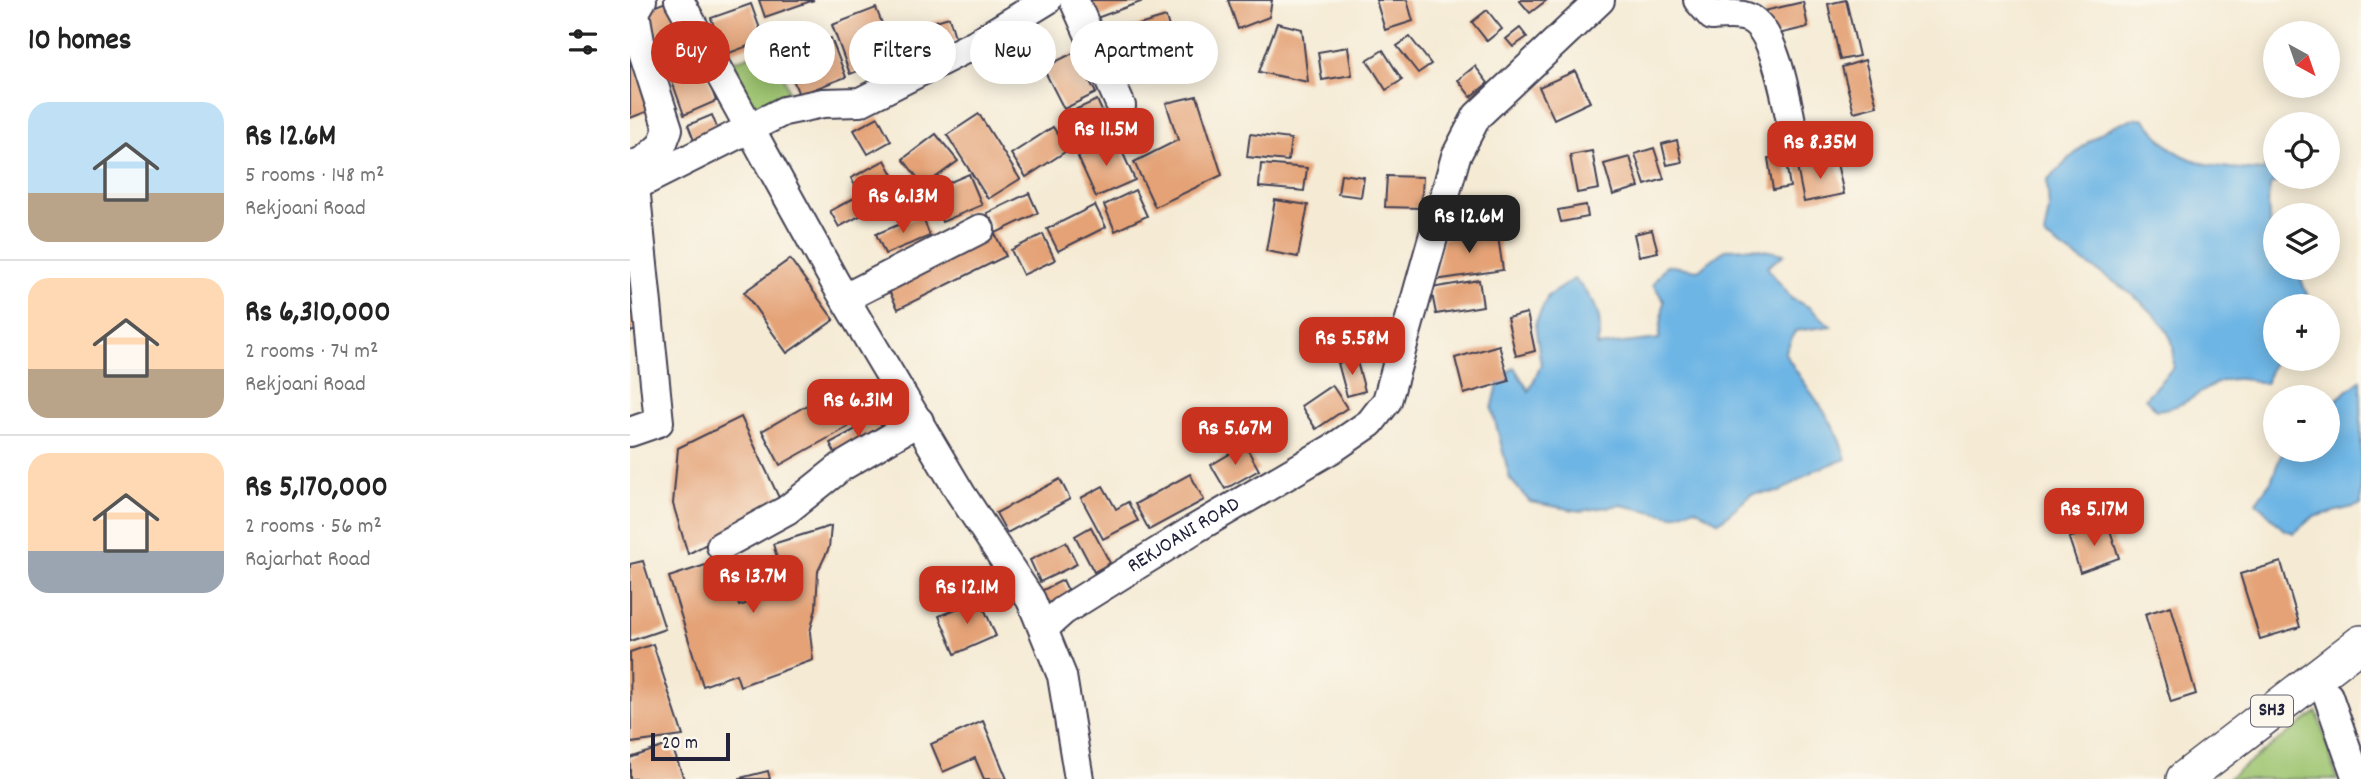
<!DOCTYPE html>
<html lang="en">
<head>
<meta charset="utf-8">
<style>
  body { margin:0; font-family:Dekko,sans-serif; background:#f6f6f6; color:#222; height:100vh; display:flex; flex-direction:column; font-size:26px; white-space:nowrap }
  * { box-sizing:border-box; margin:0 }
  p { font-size:23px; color:#767676 }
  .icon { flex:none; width:38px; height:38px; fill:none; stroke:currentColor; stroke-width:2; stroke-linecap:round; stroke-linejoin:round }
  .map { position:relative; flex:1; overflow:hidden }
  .sheet { display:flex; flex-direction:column; background:#fff; width:630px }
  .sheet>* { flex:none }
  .hud { position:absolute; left:21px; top:21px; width:665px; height:63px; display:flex; gap:14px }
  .needle { width:46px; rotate:140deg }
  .tools { position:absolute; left:1633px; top:21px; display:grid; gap:14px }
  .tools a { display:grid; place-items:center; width:77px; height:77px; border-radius:50%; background:#fff; box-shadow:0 4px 18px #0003; font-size:35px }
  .scale { position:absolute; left:21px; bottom:18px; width:79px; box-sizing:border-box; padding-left:7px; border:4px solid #22223b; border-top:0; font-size:19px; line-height:24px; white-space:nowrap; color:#22223b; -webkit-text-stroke:5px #fbf7ec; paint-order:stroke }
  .price { position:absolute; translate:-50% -60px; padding:0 16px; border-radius:14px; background:#c8321e; color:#fff; font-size:23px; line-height:46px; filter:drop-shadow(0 2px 4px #0008) }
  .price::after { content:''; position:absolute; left:50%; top:42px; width:21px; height:16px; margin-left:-10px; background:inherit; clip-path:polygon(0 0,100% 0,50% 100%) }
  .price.current { background:#222; color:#fff }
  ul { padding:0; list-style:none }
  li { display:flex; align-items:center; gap:21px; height:175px; padding:0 28px }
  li+li { border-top:2px solid #e0e0e0 }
  li span { display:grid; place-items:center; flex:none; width:196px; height:140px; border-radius:21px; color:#555 }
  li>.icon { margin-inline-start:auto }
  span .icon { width:84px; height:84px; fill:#fffc; stroke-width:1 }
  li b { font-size:30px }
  h2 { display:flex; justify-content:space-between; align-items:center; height:84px; padding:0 28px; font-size:30px }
  .pill { padding:0 24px; border-radius:32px; background:#fff; box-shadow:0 4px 18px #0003; font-size:24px; line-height:63px }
  .pill.current { background:#c8321e; color:#fff }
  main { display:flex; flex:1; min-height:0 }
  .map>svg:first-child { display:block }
  .green { fill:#9dc470; stroke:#607356; stroke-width:2 }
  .water { fill:#6db5e5; stroke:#486c90; stroke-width:2 }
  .building { fill:#e4a276 }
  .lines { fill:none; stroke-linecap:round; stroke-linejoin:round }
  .minor-casing { stroke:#424052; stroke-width:32 }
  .major-casing { stroke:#424052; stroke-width:38 }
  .minor { stroke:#fff; stroke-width:28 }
  .major { stroke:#fff; stroke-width:35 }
  .labels { text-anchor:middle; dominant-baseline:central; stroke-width:5; stroke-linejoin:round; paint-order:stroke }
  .shield { fill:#fbf7ec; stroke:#636270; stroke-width:2 }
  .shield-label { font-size:19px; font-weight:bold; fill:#22223b }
  .street-label { font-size:21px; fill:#22223b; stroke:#fbf7ec }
</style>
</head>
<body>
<main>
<section class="sheet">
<h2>10 homes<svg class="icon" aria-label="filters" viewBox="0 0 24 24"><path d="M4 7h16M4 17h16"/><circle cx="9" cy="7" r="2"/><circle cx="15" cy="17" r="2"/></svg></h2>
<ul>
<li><span style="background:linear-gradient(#bfe0f5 65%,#b9a48a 0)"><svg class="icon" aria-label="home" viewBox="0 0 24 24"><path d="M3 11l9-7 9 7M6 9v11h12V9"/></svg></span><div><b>Rs 12.6M</b><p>5 rooms · 148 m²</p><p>Rekjoani Road</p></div></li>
<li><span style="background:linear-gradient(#ffd9b3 65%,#b9a48a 0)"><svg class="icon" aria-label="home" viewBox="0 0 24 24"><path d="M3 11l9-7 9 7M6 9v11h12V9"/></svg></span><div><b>Rs 6,310,000</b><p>2 rooms · 74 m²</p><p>Rekjoani Road</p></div></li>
<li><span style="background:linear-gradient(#ffd9b3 70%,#9aa5b1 0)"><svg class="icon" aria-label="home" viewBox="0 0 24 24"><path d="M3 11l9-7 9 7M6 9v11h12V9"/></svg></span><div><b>Rs 5,170,000</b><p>2 rooms · 56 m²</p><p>Rajarhat Road</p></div></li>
</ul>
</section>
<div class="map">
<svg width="1731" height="779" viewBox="0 0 1731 779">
  <rect width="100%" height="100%" fill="#fbf7ec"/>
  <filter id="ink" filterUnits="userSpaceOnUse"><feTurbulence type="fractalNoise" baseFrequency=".0143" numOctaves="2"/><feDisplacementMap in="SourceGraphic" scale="14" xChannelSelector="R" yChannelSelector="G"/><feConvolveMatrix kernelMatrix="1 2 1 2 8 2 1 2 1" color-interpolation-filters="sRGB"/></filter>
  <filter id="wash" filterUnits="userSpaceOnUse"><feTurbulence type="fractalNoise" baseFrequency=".00686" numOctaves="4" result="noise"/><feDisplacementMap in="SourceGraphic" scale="28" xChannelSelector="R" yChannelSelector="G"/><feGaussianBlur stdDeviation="1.57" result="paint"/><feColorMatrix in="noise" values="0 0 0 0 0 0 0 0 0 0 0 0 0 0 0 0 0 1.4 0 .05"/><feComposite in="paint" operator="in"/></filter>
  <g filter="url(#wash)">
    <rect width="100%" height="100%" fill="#f5ebd5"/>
    <g class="green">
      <polygon points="144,47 161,99 127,113 99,63"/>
      <polygon points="1687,712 1707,779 1597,779"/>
    </g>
    <g class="water">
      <path d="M1513 118C1521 126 1527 135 1535 143 1561 167 1601 169 1634 171L1637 154 1645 167V177H1651L1653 181 1641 184C1633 210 1645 240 1645 268H1666L1682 306H1645V357L1635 384C1575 365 1577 406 1526 410L1515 398 1544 367C1543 359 1545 347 1541 339 1520 294 1452 265 1414 236L1419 209 1417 181C1442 156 1475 119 1513 118Z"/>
      <path d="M1124 248 1155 254 1137 267 1162 299 1179 307 1201 326 1165 331 1155 353C1176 390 1205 417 1216 459L1185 470 1149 492 1122 494 1089 522 1065 508 1043 516 991 505 950 511 900 502 880 479 862 409 869 380 884 367 899 391 911 365 905 324 918 296 944 279C966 300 975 318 967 346L1029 339 1034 301 1023 284 1036 265 1068 270 1096 249Z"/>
      <polygon points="1731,380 1731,505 1683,517 1664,533 1653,529 1626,502 1641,481 1653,450 1698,450 1698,406"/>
    </g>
    <g id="blocks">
      <g class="building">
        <polygon points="41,0 57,44 29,55 13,11"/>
        <polygon points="129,0 184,0 135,17"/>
        <polygon points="458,0 516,0 464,19"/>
        <polygon points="598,0 642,0 639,17 608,29"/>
        <polygon points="746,0 777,0 783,21 755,30"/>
        <polygon points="889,0 917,0 900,13"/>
        <polygon points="1216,0 1229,56 1210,60 1198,4"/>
        <polygon points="1173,2 1178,27 1140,36 1134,11"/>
        <polygon points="121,4 134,40 94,55 81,18"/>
        <polygon points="246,8 265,57 220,74 202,25"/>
        <polygon points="857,10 872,29 857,41 842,22"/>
        <polygon points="319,17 326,40 287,52 280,29"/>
        <polygon points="536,17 546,51 488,68 478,34"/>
        <polygon points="647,23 672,29 678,82 629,72"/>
        <polygon points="890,28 897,37 883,47 876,39"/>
        <polygon points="780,37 801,64 788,73 767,46"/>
        <polygon points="201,38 216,77 169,95 154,56"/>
        <polygon points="66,44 86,101 54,115 33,56"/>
        <polygon points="718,47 722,75 692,80 688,52"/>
        <polygon points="753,50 772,80 756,90 737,60"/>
        <polygon points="445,52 466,93 434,109 413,68"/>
        <polygon points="0,53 21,110 0,118"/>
        <polygon points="1235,60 1247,106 1224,112 1212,67"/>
        <polygon points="845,66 858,83 841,97 828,80"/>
        <polygon points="945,71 960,102 924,119 909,87"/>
        <polygon points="567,96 592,175 525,207 504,162 548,140 536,103"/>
        <polygon points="467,100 481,131 455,143 440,112"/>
        <polygon points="349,114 390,179 358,199 317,135"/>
        <polygon points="82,115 91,138 67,148 58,125"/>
        <polygon points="248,117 261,141 238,154 224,130"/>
        <polygon points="423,127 438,150 396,177 381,154"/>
        <polygon points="306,134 328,161 294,186 273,159"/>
        <polygon points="620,134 661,139 658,161 617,157"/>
        <polygon points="487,140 505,180 466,197 448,157"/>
        <polygon points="1047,140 1052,162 1037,165 1032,144"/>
        <polygon points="1024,148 1034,179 1015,185 1005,154"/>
        <polygon points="962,151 969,189 947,193 940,155"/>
        <polygon points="1155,156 1160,187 1143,190 1138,158"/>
        <polygon points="1000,157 1009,187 983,195 974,164"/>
        <polygon points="1206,159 1214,194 1174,202 1167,167"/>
        <polygon points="255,160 273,193 209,227 200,211 230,195 221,178"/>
        <polygon points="631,164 677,168 674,191 629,187"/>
        <polygon points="339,174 352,205 312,222 299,191"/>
        <polygon points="711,174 734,177 731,197 708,194"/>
        <polygon points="757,176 793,177 791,208 755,207"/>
        <polygon points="505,190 517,216 485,231 474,205"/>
        <polygon points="399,193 408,213 366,233 357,213"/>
        <polygon points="645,200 678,205 668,257 636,251"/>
        <polygon points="465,205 476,227 428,251 417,229"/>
        <polygon points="956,205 958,217 931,222 928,210"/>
        <polygon points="292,215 300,236 255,254 246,234"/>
        <polygon points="363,230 376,256 268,309 255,283"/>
        <polygon points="867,230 873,270 805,280 813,238"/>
        <polygon points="1022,230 1028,252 1009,256 1004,234"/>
        <polygon points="413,234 425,260 393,275 381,250"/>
        <polygon points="160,259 204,320 157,353 114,292"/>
        <polygon points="849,280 853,306 806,314 801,288"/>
        <polygon points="6,312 10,329 0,332 0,313"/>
        <polygon points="897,313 905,351 886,356 877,318"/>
        <polygon points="869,345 879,381 834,394 825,358"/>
        <polygon points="726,358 735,391 717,396 708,363"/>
        <polygon points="702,385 717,408 686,429 671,406"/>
        <polygon points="198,393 218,427 150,465 132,431"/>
        <polygon points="111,417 152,504 58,554 43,504 48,448"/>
        <polygon points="248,417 257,434 209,461 200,443"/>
        <polygon points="615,445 629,470 595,489 581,465"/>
        <polygon points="560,474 574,500 519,530 505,504"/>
        <polygon points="430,479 440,499 377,533 366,513"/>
        <polygon points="473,486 486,509 498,502 508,521 473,539 451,498"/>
        <polygon points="1478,524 1489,558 1450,572 1439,538"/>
        <polygon points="201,526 199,548 188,571 186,608 180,632 183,660 110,686 106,674 73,686 39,577 94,559 109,606 157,591 143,544"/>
        <polygon points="461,527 480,563 464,572 445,536"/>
        <polygon points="436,542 447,564 410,582 400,560"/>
        <polygon points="13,561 35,629 0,641 0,564"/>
        <polygon points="1651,562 1670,627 1630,639 1610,574"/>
        <polygon points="433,580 441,597 418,609 409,592"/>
        <polygon points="350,599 366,636 325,654 309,616"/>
        <polygon points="1541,606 1566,694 1541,702 1515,614"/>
        <polygon points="23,644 53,736 1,743 0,652"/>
        <polygon points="353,721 377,779 354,779 345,758 313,772 301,744"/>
        <polygon points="41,744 54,779 0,779 0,758"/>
        <polygon points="138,771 140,779 110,779 110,778"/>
      </g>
    </g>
  </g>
  <g filter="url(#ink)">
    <use href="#blocks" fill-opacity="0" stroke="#424052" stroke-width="2"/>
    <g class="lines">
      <defs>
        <g id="minor">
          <polyline points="49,0 206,284 331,494 401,600 432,676 449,779"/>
          <polyline points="444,0 491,106"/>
          <path d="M1068 0 1082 16C1094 15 1108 13 1119 18 1149 31 1160 122 1167 152"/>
          <polyline points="0,167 15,160 32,145 38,129 10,42 5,12 12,0"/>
          <polyline points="215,298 350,229"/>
          <polyline points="0,432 29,422 5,186 154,111 193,103 230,102 347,43 417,0"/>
          <polyline points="91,546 157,510 211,467 289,421"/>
          <path id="s1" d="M414 628 433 611 563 530 705 447 740 423 757 401 826 156 847 116 970 0"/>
          <polyline points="1698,696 1727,779"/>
        </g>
        <polyline id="major" points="1554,779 1731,643"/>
      </defs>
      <use href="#minor" class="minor-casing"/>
      <use href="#major" class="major-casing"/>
      <use href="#minor" class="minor"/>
      <use href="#major" class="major"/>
    </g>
  </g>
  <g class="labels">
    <rect class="shield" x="1621" y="695.5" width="42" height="31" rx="5"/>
    <g class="shield-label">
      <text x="1642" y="711">SH3</text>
    </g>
    <g class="street-label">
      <text stroke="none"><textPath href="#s1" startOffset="168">REKJOANI ROAD</textPath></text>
    </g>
  </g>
</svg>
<div class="tools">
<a><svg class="needle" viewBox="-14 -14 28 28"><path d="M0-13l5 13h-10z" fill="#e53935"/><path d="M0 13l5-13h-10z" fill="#767676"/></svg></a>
<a><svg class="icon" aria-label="locate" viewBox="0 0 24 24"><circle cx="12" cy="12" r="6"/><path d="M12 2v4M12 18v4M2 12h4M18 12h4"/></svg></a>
<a><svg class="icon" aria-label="layers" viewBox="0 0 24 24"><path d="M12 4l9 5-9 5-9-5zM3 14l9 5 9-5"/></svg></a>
<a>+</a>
<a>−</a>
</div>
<div class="scale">20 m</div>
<b class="price" style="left:476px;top:168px">Rs 11.5M</b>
<b class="price" style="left:1190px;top:181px">Rs 8.35M</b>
<b class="price" style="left:273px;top:235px">Rs 6.13M</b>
<b class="price current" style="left:839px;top:255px">Rs 12.6M</b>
<b class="price" style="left:722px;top:377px">Rs 5.58M</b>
<b class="price" style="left:228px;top:439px">Rs 6.31M</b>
<b class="price" style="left:605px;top:467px">Rs 5.67M</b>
<b class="price" style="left:1464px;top:548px">Rs 5.17M</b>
<b class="price" style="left:123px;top:615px">Rs 13.7M</b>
<b class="price" style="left:337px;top:626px">Rs 12.1M</b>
<div class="hud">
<a class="pill current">Buy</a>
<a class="pill">Rent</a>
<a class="pill">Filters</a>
<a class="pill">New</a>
<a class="pill">Apartment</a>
</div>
</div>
</main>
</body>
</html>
